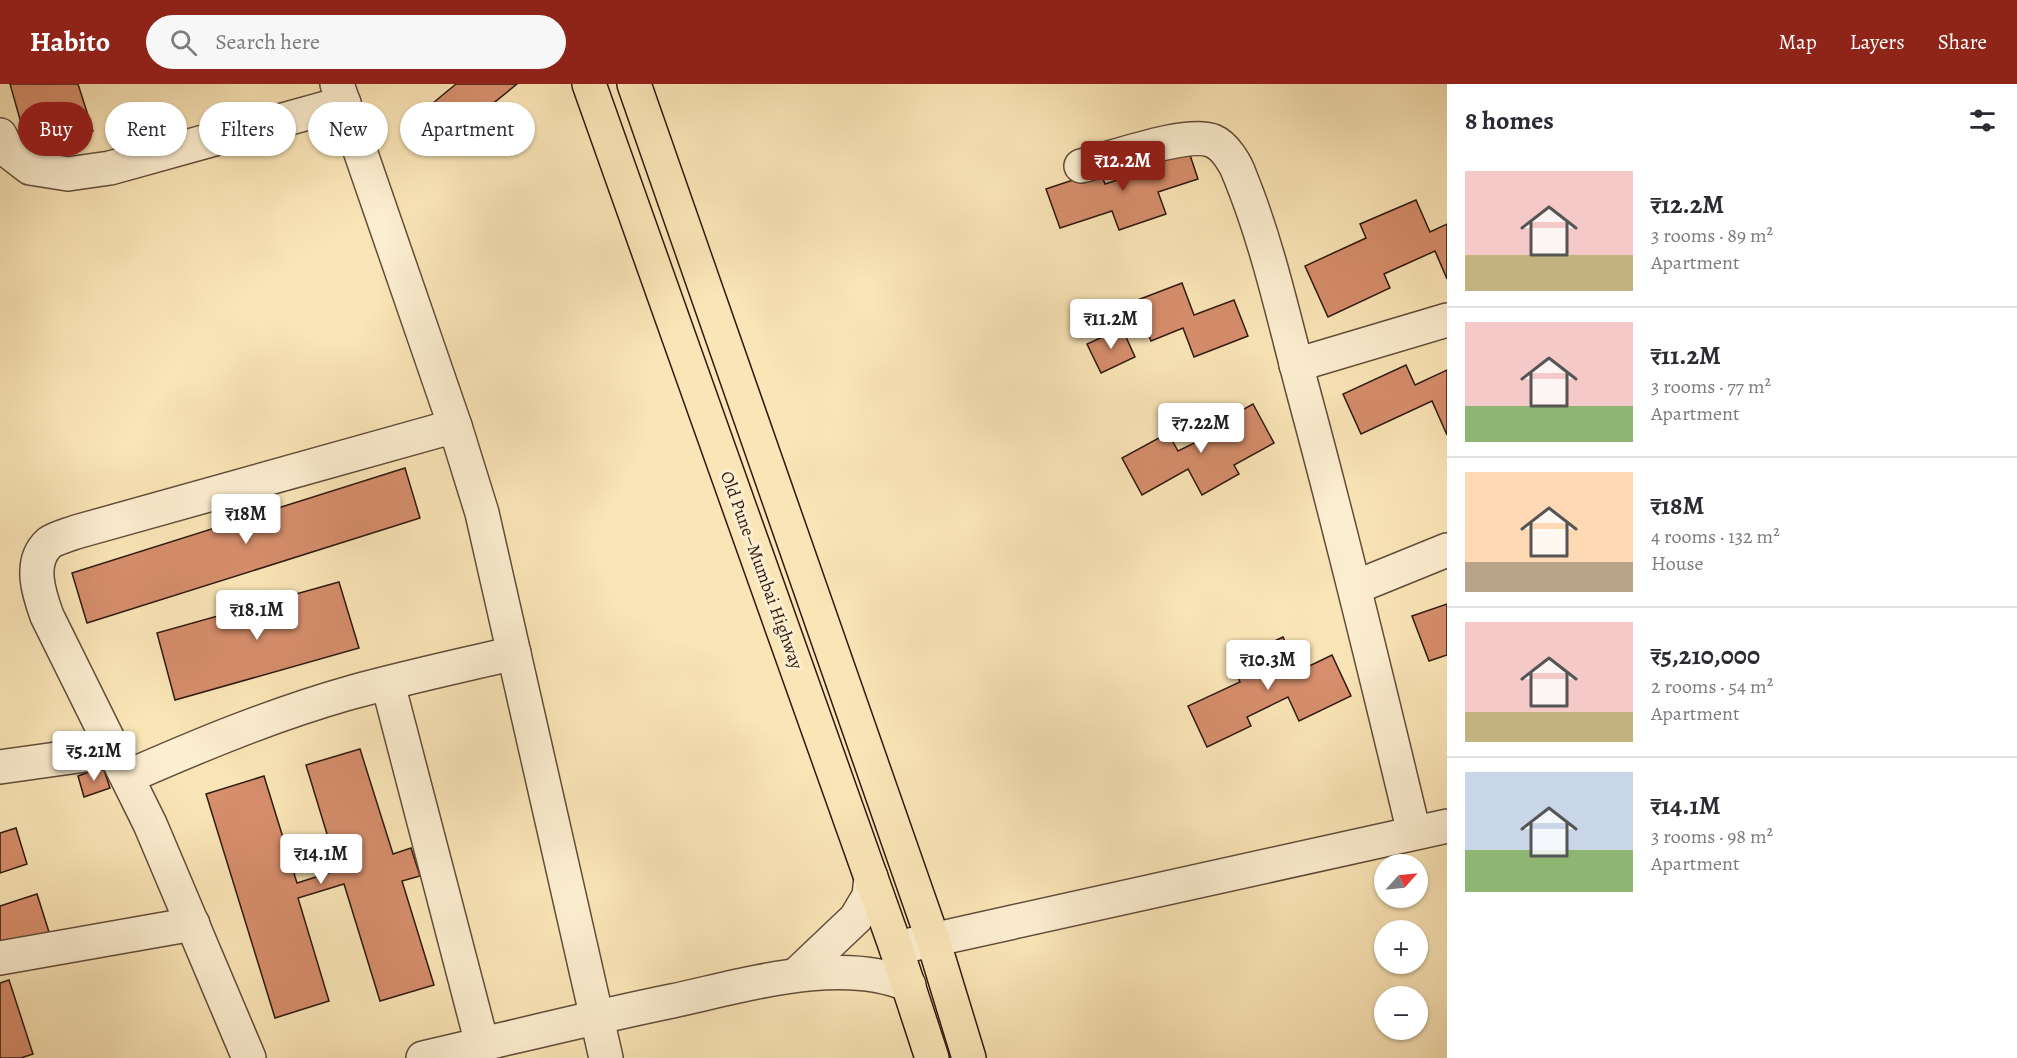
<!DOCTYPE html>
<html lang="en">
<head>
<meta charset="utf-8">
<style>
  body { margin:0; font-family:Alegreya,serif; background:#f7f7f7; color:#2b2b33; height:100vh; display:flex; flex-direction:column; font-size:22px; white-space:nowrap }
  * { box-sizing:border-box; margin:0 }
  p { font-size:20px; color:#7c7c81 }
  .icon { flex:none; width:33px; height:33px; fill:none; stroke:currentColor; stroke-width:2; stroke-linecap:round; stroke-linejoin:round }
  .map { position:relative; flex:1; overflow:hidden }
  .sheet { display:flex; flex-direction:column; background:#fff; width:570px }
  .sheet>* { flex:none }
  .top-card { position:absolute; left:18px; top:18px; width:570px; height:54px; display:flex; gap:12px }
  .needle { width:39px; rotate:63deg }
  .tools { position:absolute; left:1374px; top:770px; display:grid; gap:12px }
  .tools a { display:grid; place-items:center; width:54px; height:54px; border-radius:50%; background:#fff; box-shadow:0 2px 4px #0004; font-size:30px }
  .price { position:absolute; translate:-50% -51px; padding:0 14px; border-radius:6px; background:#fff; color:#222; font-size:20px; line-height:39px; filter:drop-shadow(0 2px 3px #0008) }
  .price::after { content:''; position:absolute; left:50%; top:36px; width:18px; height:14px; margin-left:-9px; background:inherit; clip-path:polygon(0 0,100% 0,50% 100%) }
  .price.selected { background:#8f2418; color:#fff }
  ul { padding:0; list-style:none }
  li { display:flex; align-items:center; gap:18px; height:150px; padding:0 18px }
  li+li { border-top:2px solid #e1e1e2 }
  li span { display:grid; place-items:center; flex:none; width:168px; height:120px; border-radius:0px; color:#555 }
  li>.icon { margin-inline-start:auto }
  span .icon { width:72px; height:72px; fill:#fffc; stroke-width:1 }
  li b { font-size:26px }
  h2 { display:flex; justify-content:space-between; align-items:center; height:72px; padding:0 18px; font-size:26px }
  .pill { padding:0 21px; border-radius:27px; background:#fff; box-shadow:0 2px 4px #0004; font-size:21px; line-height:54px }
  .pill.selected { background:#8f2418; color:#fff }
  header { display:flex; align-items:center; gap:36px; box-sizing:border-box; height:84px; padding:0 30px; background:#8f2418; color:#fff }
  header strong { font-size:28px }
  nav { display:flex; gap:33px; margin-inline-start:auto; font-size:21px }
  .search { width:420px; height:54px; background:#f7f7f7; display:flex; align-items:center; gap:15px; box-sizing:border-box; padding:0 21px; border-radius:33px; color:#7c7c81; font-size:22px }
  main { display:flex; flex:1; min-height:0 }
  .map>svg:first-child { display:block }
  .building { fill:#d68e6c; stroke:#2f1a10; stroke-width:1.5 }
  .lines { fill:none; stroke-linecap:round; stroke-linejoin:round }
  .minor-casing { stroke:#624d3a; stroke-width:36 }
  .highway-casing { stroke:#2f1a10; stroke-width:36 }
  .minor { stroke:#fceed0; stroke-width:33 }
  .highway { stroke:#fae5b7; stroke-width:33 }
  .labels { text-anchor:middle; dominant-baseline:central; stroke-width:6; stroke-linejoin:round; paint-order:stroke }
  .street-label { font-size:18px; fill:#2f1a10; stroke:#fceed0 }
</style>
</head>
<body>
<header>
<strong>Habito</strong>
<div class="search"><svg class="icon" aria-label="search" viewBox="0 0 24 24"><circle cx="10" cy="10" r="6"/><path d="M15 15l6 6"/></svg>Search here</div>
<nav><a>Map</a><a>Layers</a><a>Share</a></nav>
</header>
<main>
<div class="map">
<svg width="1447" height="974" viewBox="0 0 1447 974">
  <rect width="100%" height="100%" fill="#fae5b7"/>
  <filter id="stains"><feTurbulence type="fractalNoise" baseFrequency=".00333" numOctaves="4"/><feColorMatrix values="0 0 0 0 .2 0 0 0 0 .09 0 0 0 0 .02 0 0 0 .5 -.17"/></filter>
  <radialGradient id="worn" r=".72"><stop offset=".6" stop-color="#630" stop-opacity="0"/><stop offset="1" stop-color="#630" stop-opacity=".3"/></radialGradient>
  <g class="building">
    <polygon points="10,0 78,0 93,47 29,67"/>
    <polygon points="456,0 517,0 433,68 410,38"/>
    <polygon points="1187,62 1198,95 1158,108 1166,130 1119,146 1112,127 1060,144 1046,105 1100,87 1105,100 1145,87 1142,78"/>
    <polygon points="1416,116 1430,148 1447,140 1447,195 1435,167 1384,190 1390,204 1328,233 1305,182 1366,154 1360,140"/>
    <polygon points="1182,199 1194,231 1234,216 1248,252 1194,273 1183,244 1151,257 1135,217"/>
    <polygon points="1122,244 1135,273 1101,289 1087,260"/>
    <polygon points="1406,281 1415,301 1447,286 1447,351 1432,317 1361,350 1343,310"/>
    <polygon points="1253,320 1274,359 1234,381 1239,390 1202,411 1188,385 1142,411 1122,374 1168,349 1178,367 1223,345 1219,339"/>
    <polygon points="405,384 420,434 87,539 72,489"/>
    <polygon points="339,498 359,564 175,616 157,549"/>
    <polygon points="1447,520 1447,571 1429,577 1412,532"/>
    <polygon points="1283,553 1299,587 1332,571 1351,612 1299,637 1288,613 1247,633 1251,642 1207,663 1188,622 1240,598 1230,578"/>
    <polygon points="360,665 393,770 411,764 420,792 402,797 434,901 380,917 344,800 298,814 329,917 275,934 206,710 264,692 297,799 338,786 306,681"/>
    <polygon points="103,683 110,704 84,713 78,692"/>
    <polygon points="16,744 27,780 0,789 0,749"/>
    <polygon points="37,810 49,848 0,864 0,822"/>
    <polygon points="9,896 33,970 21,974 0,974 0,899"/>
  </g>
  <g class="lines">
    <defs>
      <g id="minor">
        <polyline points="337,0 455,342 482,429 606,974"/>
        <polyline points="0,51 8,67 30,84 68,90 110,84 344,19"/>
        <path d="M1081 82C1110 75 1188 46 1213 57 1225 62 1236 80 1240 92 1269 163 1285 240 1305 314 1344 458 1379 603 1414 749"/>
        <polyline points="1296,281 1447,236"/>
        <polyline points="1356,503 1447,466"/>
        <polyline points="388,600 482,960"/>
        <polyline points="0,683 114,667"/>
        <path d="M127 693C200 661 272 631 349 609 403 594 459 582 514 569"/>
        <polyline points="896,864 1447,742"/>
        <polyline points="0,874 193,840"/>
        <polyline points="796,891 856,834 869,812 871,793"/>
        <path d="M249 974 150 740 47 532C39 510 28 478 49 459 56 454 68 451 76 448L455 342"/>
        <path d="M423 974C506 955 589 934 672 917 743 902 840 871 909 901"/>
      </g>
      <g id="highway">
        <polyline points="589,0 896,864 932,974"/>
        <polyline points="634,0 933,856 969,974"/>
      </g>
    </defs>
    <use href="#minor" class="minor-casing"/>
    <use href="#highway" class="highway-casing"/>
    <use href="#minor" class="minor"/>
    <use href="#highway" class="highway"/>
  </g>
  <g class="labels">
    <g class="street-label">
      <text transform="translate(762 486) rotate(70)">Old Pune–Mumbai Highway</text>
    </g>
  </g>
  <rect width="100%" height="100%" filter="url(#stains)"/>
  <rect width="100%" height="100%" fill="url(#worn)"/>
</svg>
<div class="tools">
<a><svg class="needle" viewBox="-14 -14 28 28"><path d="M0-13l5 13h-10z" fill="#e53935"/><path d="M0 13l5-13h-10z" fill="#7c7c81"/></svg></a>
<a>+</a>
<a>−</a>
</div>
<b class="price selected" style="left:1123px;top:108px">₹12.2M</b>
<b class="price" style="left:1111px;top:266px">₹11.2M</b>
<b class="price" style="left:1201px;top:370px">₹7.22M</b>
<b class="price" style="left:246px;top:461px">₹18M</b>
<b class="price" style="left:257px;top:557px">₹18.1M</b>
<b class="price" style="left:1268px;top:607px">₹10.3M</b>
<b class="price" style="left:94px;top:698px">₹5.21M</b>
<b class="price" style="left:321px;top:801px">₹14.1M</b>
<div class="top-card">
<a class="pill selected">Buy</a>
<a class="pill">Rent</a>
<a class="pill">Filters</a>
<a class="pill">New</a>
<a class="pill">Apartment</a>
</div>
</div>
<section class="sheet">
<h2>8 homes<svg class="icon" aria-label="filters" viewBox="0 0 24 24"><path d="M4 7h16M4 17h16"/><circle cx="9" cy="7" r="2"/><circle cx="15" cy="17" r="2"/></svg></h2>
<ul>
<li><span style="background:linear-gradient(#f6c9c9 70%,#c2b280 0)"><svg class="icon" aria-label="home" viewBox="0 0 24 24"><path d="M3 11l9-7 9 7M6 9v11h12V9"/></svg></span><div><b>₹12.2M</b><p>3 rooms · 89 m²</p><p>Apartment</p></div></li>
<li><span style="background:linear-gradient(#f6c9c9 70%,#8fb573 0)"><svg class="icon" aria-label="home" viewBox="0 0 24 24"><path d="M3 11l9-7 9 7M6 9v11h12V9"/></svg></span><div><b>₹11.2M</b><p>3 rooms · 77 m²</p><p>Apartment</p></div></li>
<li><span style="background:linear-gradient(#ffd9b3 75%,#b9a48a 0)"><svg class="icon" aria-label="home" viewBox="0 0 24 24"><path d="M3 11l9-7 9 7M6 9v11h12V9"/></svg></span><div><b>₹18M</b><p>4 rooms · 132 m²</p><p>House</p></div></li>
<li><span style="background:linear-gradient(#f6c9c9 75%,#c2b280 0)"><svg class="icon" aria-label="home" viewBox="0 0 24 24"><path d="M3 11l9-7 9 7M6 9v11h12V9"/></svg></span><div><b>₹5,210,000</b><p>2 rooms · 54 m²</p><p>Apartment</p></div></li>
<li><span style="background:linear-gradient(#c9d6e8 65%,#8fb573 0)"><svg class="icon" aria-label="home" viewBox="0 0 24 24"><path d="M3 11l9-7 9 7M6 9v11h12V9"/></svg></span><div><b>₹14.1M</b><p>3 rooms · 98 m²</p><p>Apartment</p></div></li>
</ul>
</section>
</main>
</body>
</html>
